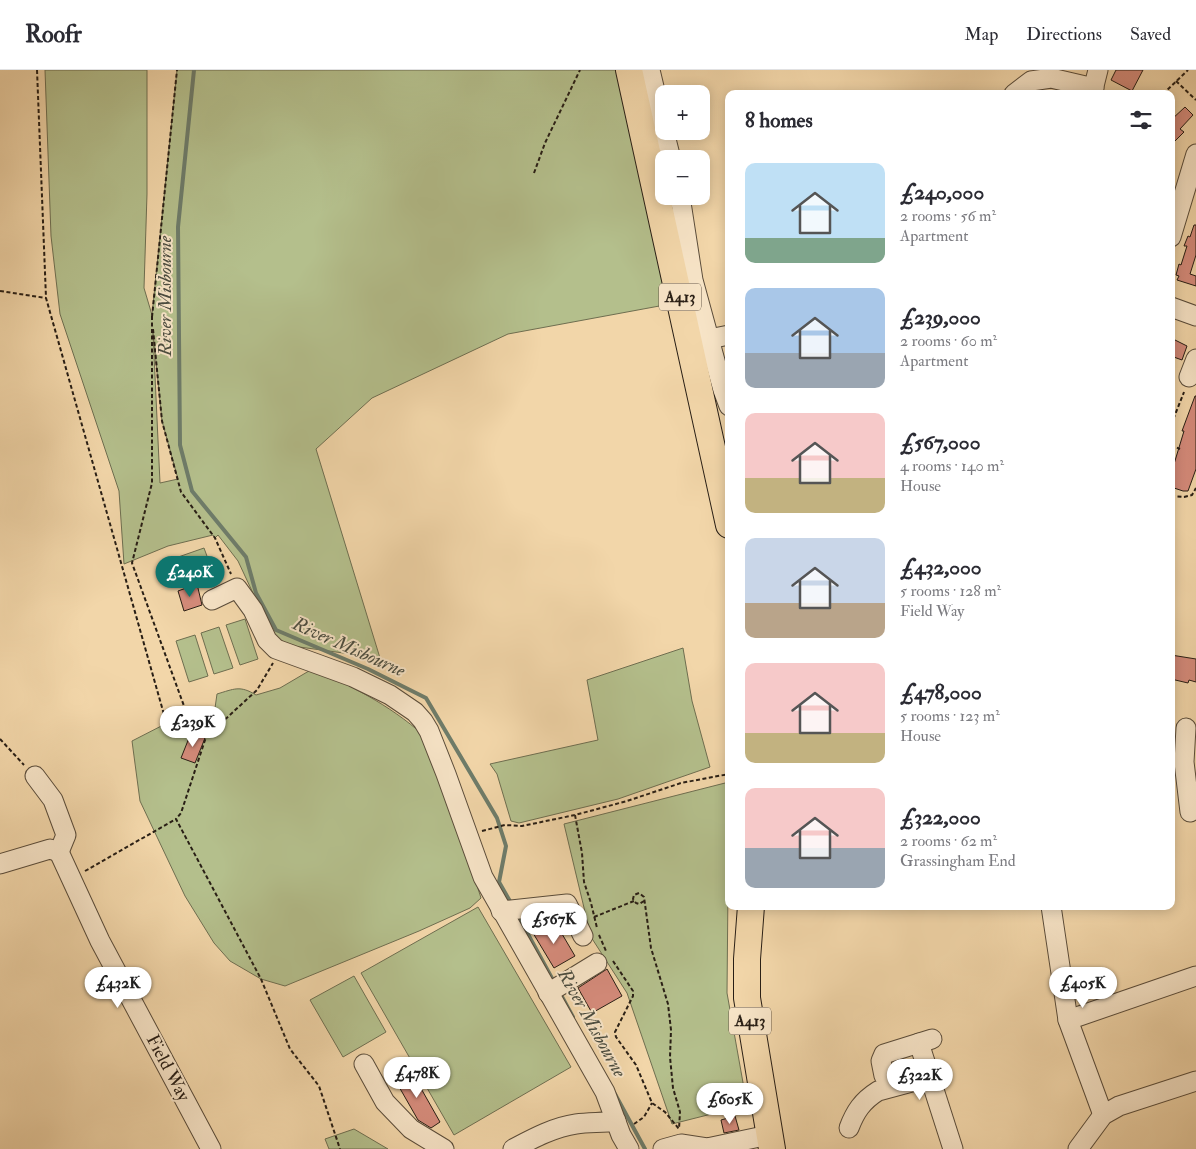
<!DOCTYPE html>
<html lang="en">
<head>
<meta charset="utf-8">
<style>
  body { margin:0; font-family:"IM FELL Double Pica",serif; background:#f2f2f3; color:#2b2b33; height:100vh; display:flex; flex-direction:column; font-size:19px; white-space:nowrap }
  * { box-sizing:border-box; margin:0 }
  p { font-size:16px; color:#7c7c81 }
  .icon { flex:none; width:28px; height:28px; fill:none; stroke:currentColor; stroke-width:2; stroke-linecap:round; stroke-linejoin:round }
  .map { position:relative; flex:1; overflow:hidden }
  .panel { position:absolute; left:725px; top:20px; width:450px; height:820px; display:flex; flex-direction:column; background:#fff; border-radius:10px; box-shadow:0 2px 12px #0003 }
  .panel>* { flex:none }
  .buttons { position:absolute; left:655px; top:15px; display:grid; gap:10px }
  .buttons a { display:grid; place-items:center; width:55px; height:55px; border-radius:10px; background:#fff; box-shadow:0 2px 12px #0003; font-size:25px }
  .price { position:absolute; translate:-50% -42px; padding:0 11px; border-radius:18px; background:#fff; color:#222; font-size:16px; line-height:32px; filter:drop-shadow(0 1px 2px #0008) }
  .price::after { content:''; position:absolute; left:50%; top:30px; width:15px; height:11px; margin-left:-8px; background:inherit; clip-path:polygon(0 0,100% 0,50% 100%) }
  .price.current { background:#0f766e; color:#fff }
  ul { padding:0; list-style:none }
  li { display:flex; align-items:center; gap:15px; height:125px; padding:0 20px }
  li span { display:grid; place-items:center; flex:none; width:140px; height:100px; border-radius:10px; color:#555 }
  li>.icon { margin-inline-start:auto }
  span .icon { width:60px; height:60px; fill:#fffc; stroke-width:1 }
  li b { font-size:21px }
  h2 { display:flex; justify-content:space-between; align-items:center; height:60px; padding:0 20px; font-size:21px }
  header { display:flex; align-items:center; gap:30px; box-sizing:border-box; height:70px; padding:0 25px; background:#fff; border-bottom:1px solid #e1e1e2 }
  header strong { font-size:24px }
  nav { display:flex; gap:28px; margin-inline-start:auto; font-size:18px }
  .map>svg:first-child { display:block }
  .green { fill:#b4bf8c; stroke:#6e6e50; fill-rule:evenodd }
  .lines { fill:none; stroke-linecap:round; stroke-linejoin:round }
  .stream { stroke:#6e7c6a; stroke-width:4 }
  .building { fill:#d58b7b; stroke:#281e15 }
  .minor-casing { stroke:#5a4c3a; stroke-width:21 }
  .highway-casing { stroke:#281e15; stroke-width:28 }
  .path { stroke:#281e15; stroke-width:2; stroke-dasharray:4 2.5; stroke-linecap:butt }
  .minor { stroke:#f7e4c7; stroke-width:19 }
  .highway { stroke:#f2d6a9; stroke-width:26 }
  .labels { text-anchor:middle; dominant-baseline:central; stroke-width:4; stroke-linejoin:round; paint-order:stroke }
  .shield { fill:#f7e4c7; stroke:#66594a; stroke-width:1 }
  .shield-label { font-size:16px; font-weight:bold; fill:#281e15 }
  .street-label { font-size:18px; fill:#281e15; stroke:#f7e4c7 }
  .water-label { font-size:19px; font-style:italic; fill:#4b4d40; stroke:#f7e4c7 }
</style>
</head>
<body>
<header>
<strong>Roofr</strong>
<nav><a>Map</a><a>Directions</a><a>Saved</a></nav>
</header>
<div class="map">
<svg width="1196" height="1079" viewBox="0 0 1196 1079">
  <rect width="100%" height="100%" fill="#f2d6a9"/>
  <filter id="stains"><feTurbulence type="fractalNoise" baseFrequency=".004" numOctaves="4"/><feColorMatrix values="0 0 0 0 .2 0 0 0 0 .09 0 0 0 0 .02 0 0 0 .5 -.17"/></filter>
  <radialGradient id="worn" r=".72"><stop offset=".6" stop-color="#630" stop-opacity="0"/><stop offset="1" stop-color="#630" stop-opacity=".3"/></radialGradient>
  <g class="green">
    <path d="M45 0H147V124L144 218 152 245 177 0H629L681 232 508 264 372 328 316 379 380 588 292 576 273 566 238 491 218 465 215 468 213 465 168 476 124 494 119 421 60 244 51 166ZM153 263 162 351 178 409 160 413Z"/>
    <polygon points="204,478 211,497 170,511 164,492"/>
    <polygon points="245,549 258,589 240,595 226,555"/>
    <polygon points="219,557 233,598 214,604 201,563"/>
    <polygon points="195,565 208,606 189,612 176,571"/>
    <polygon points="683,578 692,631 710,697 618,729 519,753 511,751 497,704 490,694 598,670 587,610"/>
    <path d="M314 598C358 620 394 637 431 672L481 828 470 838 419 861 285 916 261 909 230 891 214 873 185 826 140 731 132 671 173 650 215 638 217 624C234 619 240 615 256 625L280 618Z"/>
    <polygon points="729,712 727,923 747,1035 672,1054 627,923 591,867 564,754"/>
    <polygon points="478,837 571,997 454,1065 361,903"/>
    <polygon points="354,906 386,962 343,987 310,930"/>
    <polygon points="354,1059 388,1079 329,1079 325,1069"/>
  </g>
  <g class="lines">
    <g class="stream">
      <polyline points="194,0 178,157 180,375 192,421 246,487 256,523 276,560 368,599 426,628 497,748 506,776 499,812 511,833"/>
      <polyline points="517,844 554,912"/>
      <polyline points="560,923 573,947"/>
      <polyline points="615,1024 645,1079"/>
    </g>
  </g>
  <g class="building">
    <polygon points="1116,0 1143,0 1132,21 1111,10"/>
    <polygon points="1185,37 1193,45 1180,59 1184,62 1171,75 1171,50"/>
    <polygon points="1194,155 1196,155 1196,185 1190,204 1196,206 1196,216 1177,210 1179,206 1176,205 1179,194 1181,195 1187,176 1184,176 1188,166 1190,167"/>
    <polygon points="1173,269 1187,276 1182,290 1171,286 1171,275"/>
    <polygon points="1195,326 1196,326 1196,399 1188,421 1183,421 1171,417 1171,404 1184,361 1182,361"/>
    <polygon points="197,514 202,535 184,541 178,521"/>
    <polygon points="1171,585 1196,589 1196,612 1189,610 1188,613 1171,609"/>
    <polygon points="191,663 205,668 195,693 181,688"/>
    <polygon points="555,852 575,886 554,898 533,863"/>
    <polygon points="607,899 622,926 592,943 578,918"/>
    <polygon points="410,999 440,1052 431,1058 418,1050 394,1008"/>
    <polygon points="735,1046 739,1060 724,1063 721,1050"/>
  </g>
  <g class="lines">
    <defs>
      <g id="minor">
        <polyline points="650,0 664,59"/>
        <polyline points="1014,24 1031,11 1051,8 1094,18"/>
        <polyline points="1092,24 1098,0"/>
        <polyline points="664,61 671,89"/>
        <polyline points="680,126 693,210 723,320 729,336"/>
        <polyline points="1171,167 1196,84"/>
        <polyline points="1171,237 1196,246"/>
        <polyline points="709,269 729,265"/>
        <polyline points="1189,307 1196,289"/>
        <polyline points="212,530 237,518 253,540 267,570 276,579 353,607 390,625 415,642 423,651 429,661 446,704 483,807 605,1022 621,1065 629,1079"/>
        <polyline points="1186,658 1184,692 1190,742"/>
        <polyline points="35,706 53,730 66,765 59,782"/>
        <polyline points="59,782 100,871 211,1079"/>
        <polyline points="0,794 50,779 59,782"/>
        <polyline points="1051,836 1068,950 1103,1045"/>
        <polyline points="501,841 567,834 583,866"/>
        <polyline points="548,923 597,893"/>
        <polyline points="1068,950 1196,906"/>
        <polyline points="919,973 953,1079"/>
        <polyline points="364,994 385,1032 411,1059 444,1079"/>
        <polyline points="884,1006 881,991 884,984 932,969"/>
        <path d="M849 1058C855 1042 862 1031 878 1021L930 1007"/>
        <path d="M513 1079C532 1069 554 1057 576 1054 589 1052 603 1053 616 1051"/>
        <polyline points="663,1079 681,1074 707,1078 769,1065"/>
        <polyline points="1078,1079 1103,1045 1119,1036 1196,1011"/>
      </g>
      <g id="highway">
        <polyline points="629,0 729,455"/>
        <polyline points="751,836 747,889 747,928 772,1079"/>
      </g>
    </defs>
    <use href="#minor" class="minor-casing"/>
    <use href="#highway" class="highway-casing"/>
    <g class="path">
      <polyline points="37,0 46,228 165,648"/>
      <polyline points="1176,11 1196,30"/>
      <polyline points="1163,24 1188,0"/>
      <polyline points="534,103 545,73 580,0"/>
      <polyline points="0,221 46,228"/>
      <polyline points="152,246 152,413 132,493 184,636 206,667 181,743 176,749 261,909 290,979 319,1016 340,1079"/>
      <polyline points="152,247 177,0"/>
      <polyline points="153,259 162,351 181,422 215,468 231,504"/>
      <polyline points="1171,355 1184,322"/>
      <polyline points="1171,375 1180,379"/>
      <polyline points="1171,426 1184,427 1192,425 1196,418"/>
      <polyline points="206,667 257,620 273,593"/>
      <polyline points="0,669 24,695"/>
      <polyline points="575,745 582,783 584,812 591,833 597,858"/>
      <polyline points="482,761 505,755 522,756 575,745 627,731 681,713 729,704"/>
      <polyline points="85,801 176,749"/>
      <polyline points="644,831 639,834 636,833 633,829 634,825 639,823 644,827 651,878 668,934 671,960 670,987 673,1018 680,1042 679,1059"/>
      <polyline points="594,847 634,831"/>
      <polyline points="599,865 606,881"/>
      <polyline points="613,891 633,921 633,926 615,962 616,967 636,995 652,1033 665,1042 679,1059"/>
      <polyline points="634,1054 644,1047 652,1033"/>
    </g>
    <use href="#minor" class="minor"/>
    <use href="#highway" class="highway"/>
  </g>
  <g class="labels">
    <g class="shield">
      <rect x="659" y="213.5" width="42" height="27" rx="4"/>
      <rect x="729" y="937.5" width="42" height="27" rx="4"/>
    </g>
    <g class="shield-label">
      <text x="680" y="227">A413</text>
      <text x="750" y="951">A413</text>
    </g>
    <g class="street-label">
      <text transform="translate(168 998) rotate(62)">Field Way</text>
    </g>
    <g class="water-label">
      <text transform="translate(165 226) rotate(-90)">River Misbourne</text>
      <text transform="translate(349 577) rotate(24)">River Misbourne</text>
      <text transform="translate(592 953) rotate(61)">River Misbourne</text>
    </g>
  </g>
  <rect width="100%" height="100%" filter="url(#stains)"/>
  <rect width="100%" height="100%" fill="url(#worn)"/>
</svg>
<div class="buttons">
<a>+</a>
<a>−</a>
</div>
<b class="price current" style="left:190px;top:528px">£240K</b>
<b class="price" style="left:193px;top:678px">£239K</b>
<b class="price" style="left:554px;top:875px">£567K</b>
<b class="price" style="left:118px;top:939px">£432K</b>
<b class="price" style="left:1083px;top:939px">£405K</b>
<b class="price" style="left:417px;top:1029px">£478K</b>
<b class="price" style="left:920px;top:1031px">£322K</b>
<b class="price" style="left:730px;top:1055px">£605K</b>
<section class="panel">
<h2>8 homes<svg class="icon" aria-label="filters" viewBox="0 0 24 24"><path d="M4 7h16M4 17h16"/><circle cx="9" cy="7" r="2"/><circle cx="15" cy="17" r="2"/></svg></h2>
<ul>
<li><span style="background:linear-gradient(#bfe0f5 75%,#7fa58c 0)"><svg class="icon" aria-label="home" viewBox="0 0 24 24"><path d="M3 11l9-7 9 7M6 9v11h12V9"/></svg></span><div><b>£240,000</b><p>2 rooms · 56 m²</p><p>Apartment</p></div></li>
<li><span style="background:linear-gradient(#a9c7e8 65%,#9aa5b1 0)"><svg class="icon" aria-label="home" viewBox="0 0 24 24"><path d="M3 11l9-7 9 7M6 9v11h12V9"/></svg></span><div><b>£239,000</b><p>2 rooms · 60 m²</p><p>Apartment</p></div></li>
<li><span style="background:linear-gradient(#f6c9c9 65%,#c2b280 0)"><svg class="icon" aria-label="home" viewBox="0 0 24 24"><path d="M3 11l9-7 9 7M6 9v11h12V9"/></svg></span><div><b>£567,000</b><p>4 rooms · 140 m²</p><p>House</p></div></li>
<li><span style="background:linear-gradient(#c9d6e8 65%,#b9a48a 0)"><svg class="icon" aria-label="home" viewBox="0 0 24 24"><path d="M3 11l9-7 9 7M6 9v11h12V9"/></svg></span><div><b>£432,000</b><p>5 rooms · 128 m²</p><p>Field Way</p></div></li>
<li><span style="background:linear-gradient(#f6c9c9 70%,#c2b280 0)"><svg class="icon" aria-label="home" viewBox="0 0 24 24"><path d="M3 11l9-7 9 7M6 9v11h12V9"/></svg></span><div><b>£478,000</b><p>5 rooms · 123 m²</p><p>House</p></div></li>
<li><span style="background:linear-gradient(#f6c9c9 60%,#9aa5b1 0)"><svg class="icon" aria-label="home" viewBox="0 0 24 24"><path d="M3 11l9-7 9 7M6 9v11h12V9"/></svg></span><div><b>£322,000</b><p>2 rooms · 62 m²</p><p>Grassingham End</p></div></li>
</ul>
</section>
</div>
</body>
</html>
